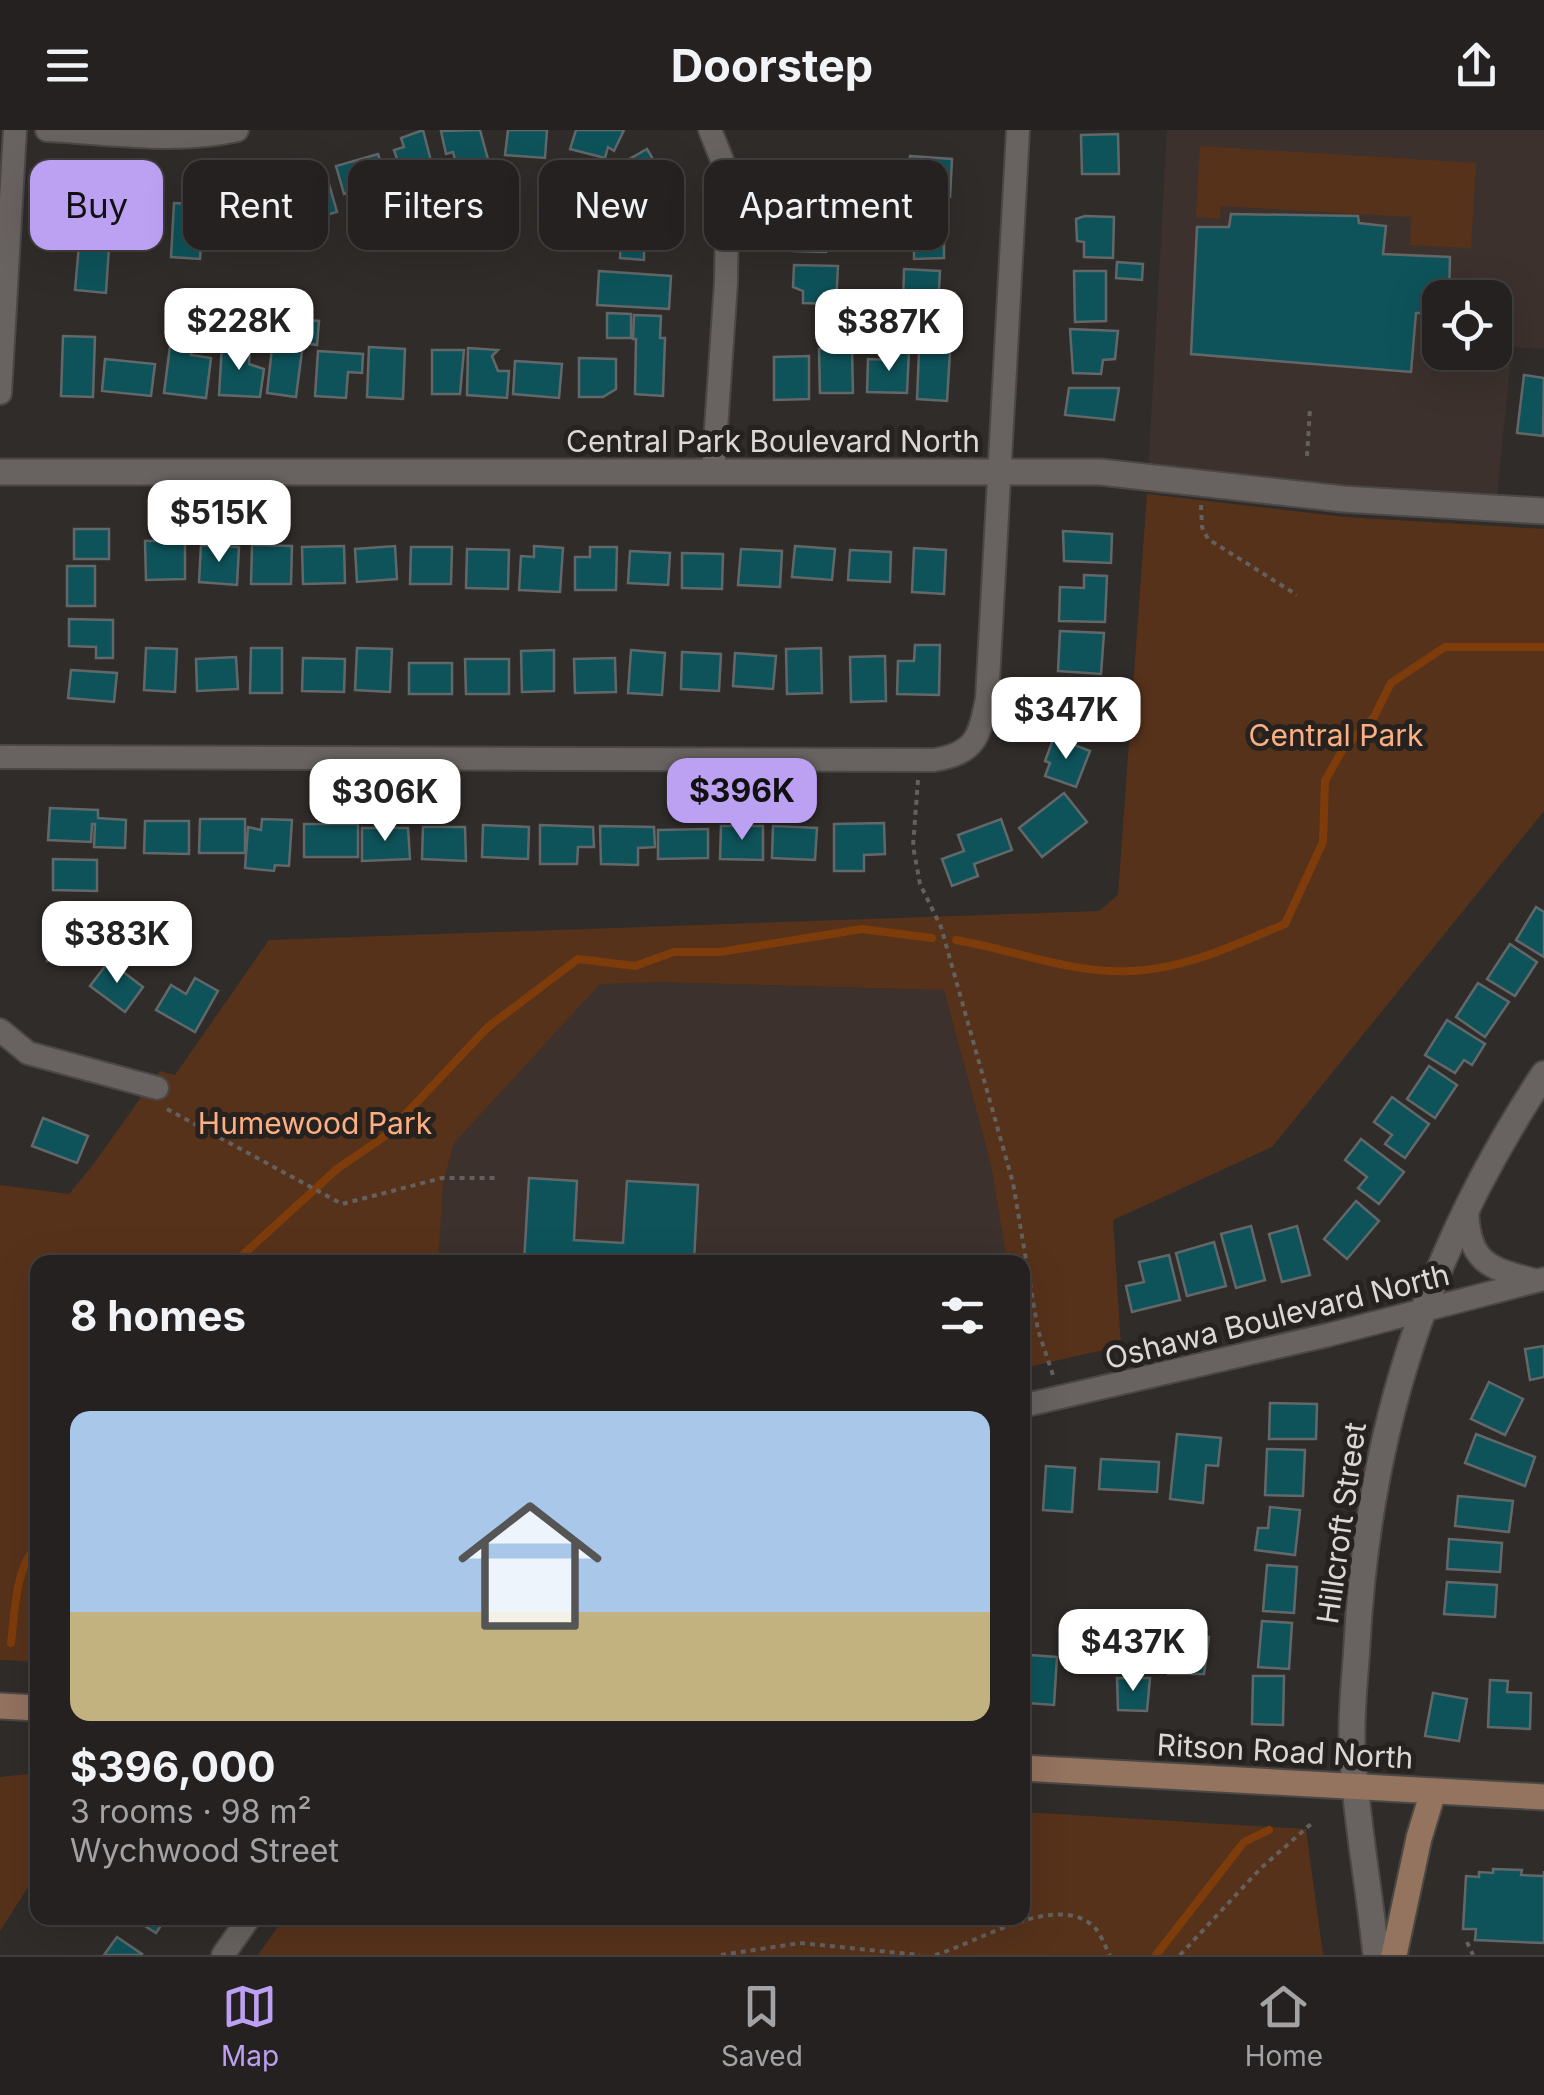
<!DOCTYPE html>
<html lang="en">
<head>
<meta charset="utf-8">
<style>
  body { margin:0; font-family:Inter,sans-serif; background:#2c2929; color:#f1f3f6; height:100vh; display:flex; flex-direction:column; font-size:38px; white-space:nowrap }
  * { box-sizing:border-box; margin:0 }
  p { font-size:32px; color:#a3a3a5 }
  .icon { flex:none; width:55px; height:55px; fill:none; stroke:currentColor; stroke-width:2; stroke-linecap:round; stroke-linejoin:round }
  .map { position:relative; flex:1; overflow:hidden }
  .details { position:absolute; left:30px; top:1125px; width:1000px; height:670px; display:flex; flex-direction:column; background:#242120; border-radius:20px; box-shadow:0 10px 40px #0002,0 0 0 2px #413e3e }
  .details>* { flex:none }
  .banner { position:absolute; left:30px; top:30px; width:1000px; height:90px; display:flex; gap:20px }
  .tools { position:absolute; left:1422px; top:150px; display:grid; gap:20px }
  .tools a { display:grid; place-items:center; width:90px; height:90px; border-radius:20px; background:#242120; box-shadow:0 10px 40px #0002,0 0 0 2px #413e3e; font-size:50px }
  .price { position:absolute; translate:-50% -85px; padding:0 22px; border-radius:20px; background:#fff; color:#222; font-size:32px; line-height:65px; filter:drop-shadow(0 2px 5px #0008) }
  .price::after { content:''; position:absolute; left:50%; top:60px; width:30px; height:22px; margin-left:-15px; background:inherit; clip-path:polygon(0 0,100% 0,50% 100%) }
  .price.on { background:#bca0f2; color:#111 }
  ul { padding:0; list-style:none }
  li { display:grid; align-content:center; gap:20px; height:530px; padding:0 40px }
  li span { display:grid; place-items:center; height:310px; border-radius:20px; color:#555 }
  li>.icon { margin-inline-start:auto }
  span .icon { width:180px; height:180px; fill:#fffc; stroke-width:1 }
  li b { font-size:42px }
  h2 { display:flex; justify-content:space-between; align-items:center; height:120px; padding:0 40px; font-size:42px }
  .tag { padding:0 35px; border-radius:20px; background:#242120; box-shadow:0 10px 40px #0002,0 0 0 2px #413e3e; font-size:35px; line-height:90px }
  .tag.on { background:#bca0f2; color:#111 }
  header { display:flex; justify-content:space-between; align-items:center; height:130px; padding:0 40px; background:#242120; font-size:45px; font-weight:700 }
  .dock { display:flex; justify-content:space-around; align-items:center; height:140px; border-top:2px solid #413e3e; background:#242120; font-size:28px; color:#a3a3a5 }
  .dock a { display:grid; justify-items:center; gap:5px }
  .dock .on { color:#bca0f2 }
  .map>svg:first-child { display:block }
  .built { fill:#3c312c; fill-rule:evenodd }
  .green { fill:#57321b }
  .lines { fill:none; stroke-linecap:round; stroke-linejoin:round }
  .stream { stroke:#7e3c0b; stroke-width:8 }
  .building { fill:#0e535a; stroke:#626869; stroke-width:2.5 }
  .minor-casing { stroke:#4b4745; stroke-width:26 }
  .tertiary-casing { stroke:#4b4745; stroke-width:29 }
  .secondary-casing { stroke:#4b4745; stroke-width:29 }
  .path { stroke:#63605e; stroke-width:4; stroke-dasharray:5 5; stroke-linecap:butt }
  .minor { stroke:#686360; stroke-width:22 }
  .tertiary { stroke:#686360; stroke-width:25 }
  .secondary { stroke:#94735f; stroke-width:25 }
  .labels { text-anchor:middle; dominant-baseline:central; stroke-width:10; stroke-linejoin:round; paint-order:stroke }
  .street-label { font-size:30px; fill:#dbd8d7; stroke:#262220 }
  .park-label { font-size:30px; fill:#fdaf82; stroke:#262220 }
</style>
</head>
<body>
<header><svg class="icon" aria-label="menu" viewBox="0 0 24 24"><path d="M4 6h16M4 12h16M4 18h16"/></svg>Doorstep<svg class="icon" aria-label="share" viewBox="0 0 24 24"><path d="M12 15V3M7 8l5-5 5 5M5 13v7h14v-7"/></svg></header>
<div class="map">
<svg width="1544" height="1825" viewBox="0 0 1544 1825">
  <rect width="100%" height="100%" fill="#302c2a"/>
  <g class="built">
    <path d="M1167 0H1544V219L1512 217 1496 376 1148 344ZM1440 168H1495V222H1440Z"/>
    <polygon points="658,852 944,860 991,1035 1007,1132 417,1132 425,1009 568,854"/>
  </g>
  <g class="green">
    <polygon points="1200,16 1476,33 1471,118 1410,115 1411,87 1221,76 1220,89 1196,87"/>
    <polygon points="1147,364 1345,387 1544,399 1544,681 1272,1017 1113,1090 1121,1216 1024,1238 1022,1132 1007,1132 991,1035 944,860 658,852 600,854 454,1013 443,1052 438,1132 38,1132 37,1532 0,1530 0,1055 69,1064 92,1036 160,941 175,945 269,810 1099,781 1118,765"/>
    <polygon points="37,1643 37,1743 0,1801 0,1647"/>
    <polygon points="1023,1682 1306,1699 1323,1825 258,1825 284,1788 1022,1788"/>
  </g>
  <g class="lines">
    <g class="stream">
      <path d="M956 810C1014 820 1072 844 1131 841 1186 839 1236 814 1285 794L1323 712 1325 651 1343 619 1374 587 1391 553 1445 517H1544"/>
      <polyline points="235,1132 337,1039 385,1006 488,897 578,829 635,836 674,822 720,822 862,799 932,808"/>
      <path d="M11 1513C15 1482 15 1437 38 1414"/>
      <polyline points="1156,1825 1244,1712 1269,1700"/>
    </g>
  </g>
  <g class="building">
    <polygon points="423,0 440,66 412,73 394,20 404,17 401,8"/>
    <polygon points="480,0 495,55 464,64 453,22 446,24 441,1"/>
    <polygon points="508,0 547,0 545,28 505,25"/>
    <polygon points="576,0 624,0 614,21 608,17 605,28 570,19"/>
    <polygon points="1118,4 1119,44 1082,44 1081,5"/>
    <polygon points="647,19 654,31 650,34 661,56 630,73 612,39"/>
    <polygon points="378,24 387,52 344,64 336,36"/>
    <polygon points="910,26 952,29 950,67 908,65"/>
    <polygon points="798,32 848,33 847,62 820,62 820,76 797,75"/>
    <polygon points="325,40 337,82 306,91 294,49"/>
    <polygon points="82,61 127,64 125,92 80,89"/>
    <polygon points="262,70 264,105 225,108 223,72"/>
    <polygon points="174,73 214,75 213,100 202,99 200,129 171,127"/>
    <polygon points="914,79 944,79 944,128 914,129"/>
    <polygon points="796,82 842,83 841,111 827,112 826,122 794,121"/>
    <polygon points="1231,84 1358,86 1359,93 1386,96 1383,124 1450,127 1449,168 1440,168 1440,183 1416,183 1411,242 1191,224 1197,97 1229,97"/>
    <polygon points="1085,86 1114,87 1113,128 1084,127 1084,112 1077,111 1076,89"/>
    <polygon points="622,87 661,87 660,107 644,107 644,130 620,128"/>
    <polygon points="79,115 109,117 106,163 75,160"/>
    <polygon points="1117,132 1143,134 1142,150 1116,148"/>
    <polygon points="794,135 838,136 836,174 803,173 803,161 793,157"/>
    <polygon points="904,139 940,141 938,177 903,175"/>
    <polygon points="599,141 671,146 669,179 597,175"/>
    <polygon points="1074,141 1106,141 1106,191 1075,192"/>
    <polygon points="207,167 221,167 220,191 205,190"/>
    <polygon points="607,183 631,184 631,208 607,208"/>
    <polygon points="634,185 661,186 660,208 665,208 663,266 635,264 636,209 633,209"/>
    <polygon points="297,189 319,191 317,215 294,212"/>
    <polygon points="1070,199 1118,201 1115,229 1103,230 1101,244 1073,243"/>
    <polygon points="63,206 95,207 93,267 61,266"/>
    <polygon points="222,214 250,219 249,234 264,239 260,267 219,265"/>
    <polygon points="170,216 192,218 191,225 211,228 206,268 164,263"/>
    <polygon points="369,217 405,219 403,269 367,267"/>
    <polygon points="272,218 302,221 296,267 267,263"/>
    <polygon points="468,218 498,220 492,226 498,241 509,241 507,268 467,265"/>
    <polygon points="819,219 852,219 853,263 820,263"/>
    <polygon points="892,219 909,220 907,263 867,262 868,229 892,230"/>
    <polygon points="432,220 464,220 460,264 432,264"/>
    <polygon points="318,221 363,224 362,243 348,242 346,268 315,266"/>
    <polygon points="919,221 950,222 947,271 917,269"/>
    <polygon points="809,226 809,269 774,270 774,227"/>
    <polygon points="579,228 616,229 616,259 603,267 579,267"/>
    <polygon points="105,229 155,234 151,266 102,261"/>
    <polygon points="515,231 562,234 559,268 513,264"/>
    <polygon points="1524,245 1544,248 1543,306 1517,303"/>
    <polygon points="1069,258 1119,258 1114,290 1065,285"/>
    <rect x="74" y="399" width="35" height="30"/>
    <polygon points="1063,401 1112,404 1111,433 1064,431"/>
    <polygon points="185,410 185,449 146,450 145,411"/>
    <polygon points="201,415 239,417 237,455 199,452"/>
    <polygon points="252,415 292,416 291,454 251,454"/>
    <polygon points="344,416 345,453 303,454 302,417"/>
    <polygon points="395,416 397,449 357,452 355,419"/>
    <polygon points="534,416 563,418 560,462 519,460 521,426 534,427"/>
    <polygon points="795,416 835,419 832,450 792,447"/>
    <polygon points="411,417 452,417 451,454 410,454"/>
    <polygon points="590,417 617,417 616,460 575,460 575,427 590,427"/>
    <polygon points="914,418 946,420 944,464 912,462"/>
    <polygon points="467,419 509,420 508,459 466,458"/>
    <polygon points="741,419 782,421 780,457 738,455"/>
    <polygon points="850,420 891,422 890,452 848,450"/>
    <polygon points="630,421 670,423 668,455 628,453"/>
    <polygon points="682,423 723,424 722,459 682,458"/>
    <rect x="67" y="436" width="28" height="40"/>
    <polygon points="1084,445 1107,446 1105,492 1059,491 1060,457 1084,458"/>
    <polygon points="69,489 113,490 113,528 96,528 96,517 69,516"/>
    <polygon points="1060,501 1104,503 1101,544 1058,541"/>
    <polygon points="915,515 940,515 939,565 897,564 898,531 914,531"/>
    <polygon points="146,518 177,519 175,562 144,560"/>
    <polygon points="251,518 282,518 282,563 250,563"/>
    <polygon points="357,518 392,519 390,562 355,560"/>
    <polygon points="821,518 822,563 787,564 786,519"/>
    <polygon points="554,520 554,561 522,562 521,521"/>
    <polygon points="631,520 665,523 662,565 628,563"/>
    <polygon points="682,522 721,524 719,561 681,559"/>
    <polygon points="735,523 776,526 773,559 733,556"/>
    <polygon points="885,526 886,571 851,572 850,527"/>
    <polygon points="236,527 238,559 197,561 196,529"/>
    <polygon points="303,528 345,529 344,562 302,561"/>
    <polygon points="615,528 616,562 575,563 574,529"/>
    <polygon points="465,529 509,529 509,564 466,564"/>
    <rect x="409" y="533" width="43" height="31"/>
    <polygon points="71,540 117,543 114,572 68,568"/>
    <polygon points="1061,557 1101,565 1094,601 1053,593"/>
    <polygon points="1054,607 1090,621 1076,657 1045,646 1050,633 1045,631"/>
    <polygon points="1064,663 1087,692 1042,727 1019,698"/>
    <polygon points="50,678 98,680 98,688 126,690 125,718 94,717 95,694 92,694 91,712 48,710"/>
    <polygon points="200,689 245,689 245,723 199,723"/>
    <polygon points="262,689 292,690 289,736 275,735 274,741 245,738 248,697 261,700"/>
    <polygon points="1001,689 1012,720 974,734 978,746 952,756 942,729 964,721 958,705"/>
    <polygon points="145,691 189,691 189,724 144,723"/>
    <polygon points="884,693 885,724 864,725 864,741 834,741 834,694"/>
    <rect x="304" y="694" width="54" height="33"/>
    <polygon points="483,695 529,697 528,729 482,727"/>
    <polygon points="540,695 593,697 594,717 578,717 577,734 540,734"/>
    <polygon points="600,696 654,697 655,717 638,718 638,735 601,734"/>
    <polygon points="721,696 763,696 763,730 720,729"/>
    <polygon points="773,696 817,698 815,730 772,728"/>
    <polygon points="423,697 465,697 466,731 422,729"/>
    <polygon points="362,698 408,698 410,729 362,731"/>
    <polygon points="708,699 708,728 658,729 658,700"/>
    <polygon points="53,729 97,730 97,761 53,760"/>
    <polygon points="1536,777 1544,782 1544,827 1516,810"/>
    <rect x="47" y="785" width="30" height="46"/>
    <polygon points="1510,814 1537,832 1515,866 1487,849"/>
    <polygon points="109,831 143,857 125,882 90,856"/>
    <polygon points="195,848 218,861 195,902 156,880 171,855 186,864"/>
    <polygon points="1478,853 1509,872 1485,907 1456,887"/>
    <polygon points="1447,890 1485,914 1472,935 1464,930 1455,943 1425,925"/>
    <polygon points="1429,936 1457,955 1435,988 1407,969"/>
    <polygon points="1392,967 1429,994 1405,1028 1385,1014 1392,1005 1374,992"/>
    <polygon points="43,988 88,1006 77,1033 32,1016"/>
    <polygon points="1361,1009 1404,1042 1379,1074 1358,1058 1367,1047 1345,1030"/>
    <polygon points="529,1048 577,1051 574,1110 623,1113 627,1051 698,1055 694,1132 524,1132"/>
    <polygon points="1356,1071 1379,1091 1347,1129 1324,1109"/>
    <polygon points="1251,1096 1265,1150 1236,1158 1221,1104"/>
    <polygon points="1297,1096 1310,1145 1282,1152 1269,1104"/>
    <polygon points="1214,1112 1226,1156 1187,1166 1176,1123"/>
    <polygon points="1169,1125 1180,1170 1132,1182 1126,1156 1144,1152 1139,1132"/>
    <polygon points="1544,1216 1544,1247 1530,1250 1525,1219"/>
    <polygon points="1489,1252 1523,1269 1505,1305 1471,1289"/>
    <polygon points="1270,1273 1317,1274 1316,1309 1269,1309"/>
    <polygon points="1177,1304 1221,1308 1218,1336 1206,1335 1203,1373 1170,1369"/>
    <polygon points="1476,1304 1535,1327 1525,1356 1465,1333"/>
    <polygon points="1267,1319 1305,1320 1303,1366 1265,1365"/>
    <polygon points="1101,1329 1159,1332 1157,1362 1099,1359"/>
    <polygon points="1046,1336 1075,1338 1072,1382 1043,1380"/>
    <polygon points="1458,1366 1513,1371 1509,1402 1455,1396"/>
    <polygon points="1270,1377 1300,1380 1295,1425 1255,1420 1258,1398 1268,1398"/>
    <polygon points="1449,1409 1502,1413 1500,1442 1447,1439"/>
    <polygon points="1267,1435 1297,1437 1294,1483 1263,1481"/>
    <polygon points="1447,1452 1497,1455 1495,1487 1444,1484"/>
    <polygon points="1262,1491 1292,1493 1289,1539 1258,1537"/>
    <polygon points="1171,1504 1209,1507 1204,1544 1168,1544"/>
    <polygon points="1149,1508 1168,1509 1166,1540 1146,1539"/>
    <polygon points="1030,1525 1057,1527 1054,1575 1027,1573"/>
    <polygon points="1253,1546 1284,1546 1283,1595 1252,1594"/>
    <polygon points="1117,1548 1150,1548 1147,1581 1118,1580"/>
    <polygon points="1490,1550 1508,1551 1507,1562 1531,1563 1530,1599 1488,1597"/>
    <polygon points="1433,1563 1467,1569 1459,1611 1425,1606"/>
    <polygon points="1493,1739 1522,1740 1521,1745 1544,1746 1544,1741 1544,1813 1475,1810 1476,1799 1463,1799 1466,1746 1479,1747 1479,1742 1493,1743"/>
    <polygon points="132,1788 166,1788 156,1803"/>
    <polygon points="117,1807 142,1824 141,1825 104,1825"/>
  </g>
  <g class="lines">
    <defs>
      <g id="minor">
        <path d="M47 0C109 3 177 14 237 0"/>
        <polyline points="710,0 722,30 727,83 726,152 713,343"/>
        <polyline points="0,263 15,0"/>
        <path d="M0 627 934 630C976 623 979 607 987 569L1018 0"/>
        <polyline points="0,900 28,923 157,958"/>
        <path d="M1467 1077C1468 1131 1486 1138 1534 1150"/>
        <polyline points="1022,1276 1328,1205 1544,1149"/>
        <polyline points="223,1825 249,1788"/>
      </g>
      <g id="tertiary">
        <polyline points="0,342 1100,342 1343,369 1544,381"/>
        <path d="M1376 1825C1369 1755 1355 1684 1352 1613 1351 1581 1355 1547 1357 1515 1368 1303 1427 1121 1544 944"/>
      </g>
      <g id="secondary">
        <polyline points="0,1576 38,1578"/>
        <polyline points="1022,1638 1544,1667"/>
        <polyline points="1394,1825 1419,1708 1433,1662"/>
      </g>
    </defs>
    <use href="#minor" class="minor-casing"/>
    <use href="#tertiary" class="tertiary-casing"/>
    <use href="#secondary" class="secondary-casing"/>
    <g class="path">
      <polyline points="1307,326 1310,279"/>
      <polyline points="1201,375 1202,397 1208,409 1297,465"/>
      <polyline points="918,650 913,716 920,754 941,797 1013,1053 1038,1200 1053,1245"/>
      <polyline points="167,979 342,1074 442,1048 499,1048"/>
      <polyline points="1467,1812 1473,1825"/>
      <polyline points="721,1825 800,1813 920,1825"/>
      <path d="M935 1825C977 1813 1059 1760 1095 1798 1101 1804 1105 1817 1110 1825"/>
      <polyline points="1180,1825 1261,1738 1311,1694"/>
    </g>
    <use href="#minor" class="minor"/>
    <use href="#tertiary" class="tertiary"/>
    <use href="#secondary" class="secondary"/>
  </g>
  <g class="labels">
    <g class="street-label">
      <text x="773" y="311">Central Park Boulevard North</text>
      <text transform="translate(1277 1186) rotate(-14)">Oshawa Boulevard North</text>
      <text transform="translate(1341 1393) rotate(-82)">Hillcroft Street</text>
      <text transform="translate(1285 1621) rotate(3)">Ritson Road North</text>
    </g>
    <g class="park-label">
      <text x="1336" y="605">Central Park</text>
      <text x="315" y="993">Humewood Park</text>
    </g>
  </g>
</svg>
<div class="tools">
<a><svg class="icon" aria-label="locate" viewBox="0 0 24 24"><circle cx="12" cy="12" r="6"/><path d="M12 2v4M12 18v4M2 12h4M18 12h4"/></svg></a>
</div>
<b class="price" style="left:239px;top:243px">$228K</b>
<b class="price" style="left:889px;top:244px">$387K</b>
<b class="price" style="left:219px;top:435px">$515K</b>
<b class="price" style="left:1066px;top:632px">$347K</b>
<b class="price on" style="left:742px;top:713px">$396K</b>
<b class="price" style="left:385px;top:714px">$306K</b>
<b class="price" style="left:117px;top:856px">$383K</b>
<b class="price" style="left:1133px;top:1564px">$437K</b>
<div class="banner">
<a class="tag on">Buy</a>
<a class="tag">Rent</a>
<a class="tag">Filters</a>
<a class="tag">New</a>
<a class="tag">Apartment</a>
</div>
<section class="details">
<h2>8 homes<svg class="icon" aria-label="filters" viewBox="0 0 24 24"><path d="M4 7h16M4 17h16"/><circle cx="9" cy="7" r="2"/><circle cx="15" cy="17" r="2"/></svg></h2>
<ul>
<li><span style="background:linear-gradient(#a9c7e8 65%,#c2b280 0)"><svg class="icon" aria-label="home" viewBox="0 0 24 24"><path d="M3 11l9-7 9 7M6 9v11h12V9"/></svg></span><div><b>$396,000</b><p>3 rooms · 98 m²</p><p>Wychwood Street</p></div></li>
</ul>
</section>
</div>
<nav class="dock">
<a class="on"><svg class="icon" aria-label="map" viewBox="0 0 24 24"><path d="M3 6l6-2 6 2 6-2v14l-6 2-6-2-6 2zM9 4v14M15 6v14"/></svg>Map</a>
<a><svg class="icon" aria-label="saved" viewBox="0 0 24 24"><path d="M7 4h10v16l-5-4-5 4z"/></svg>Saved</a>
<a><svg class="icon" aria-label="home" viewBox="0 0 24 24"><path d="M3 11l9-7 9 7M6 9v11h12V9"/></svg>Home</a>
</nav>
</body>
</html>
